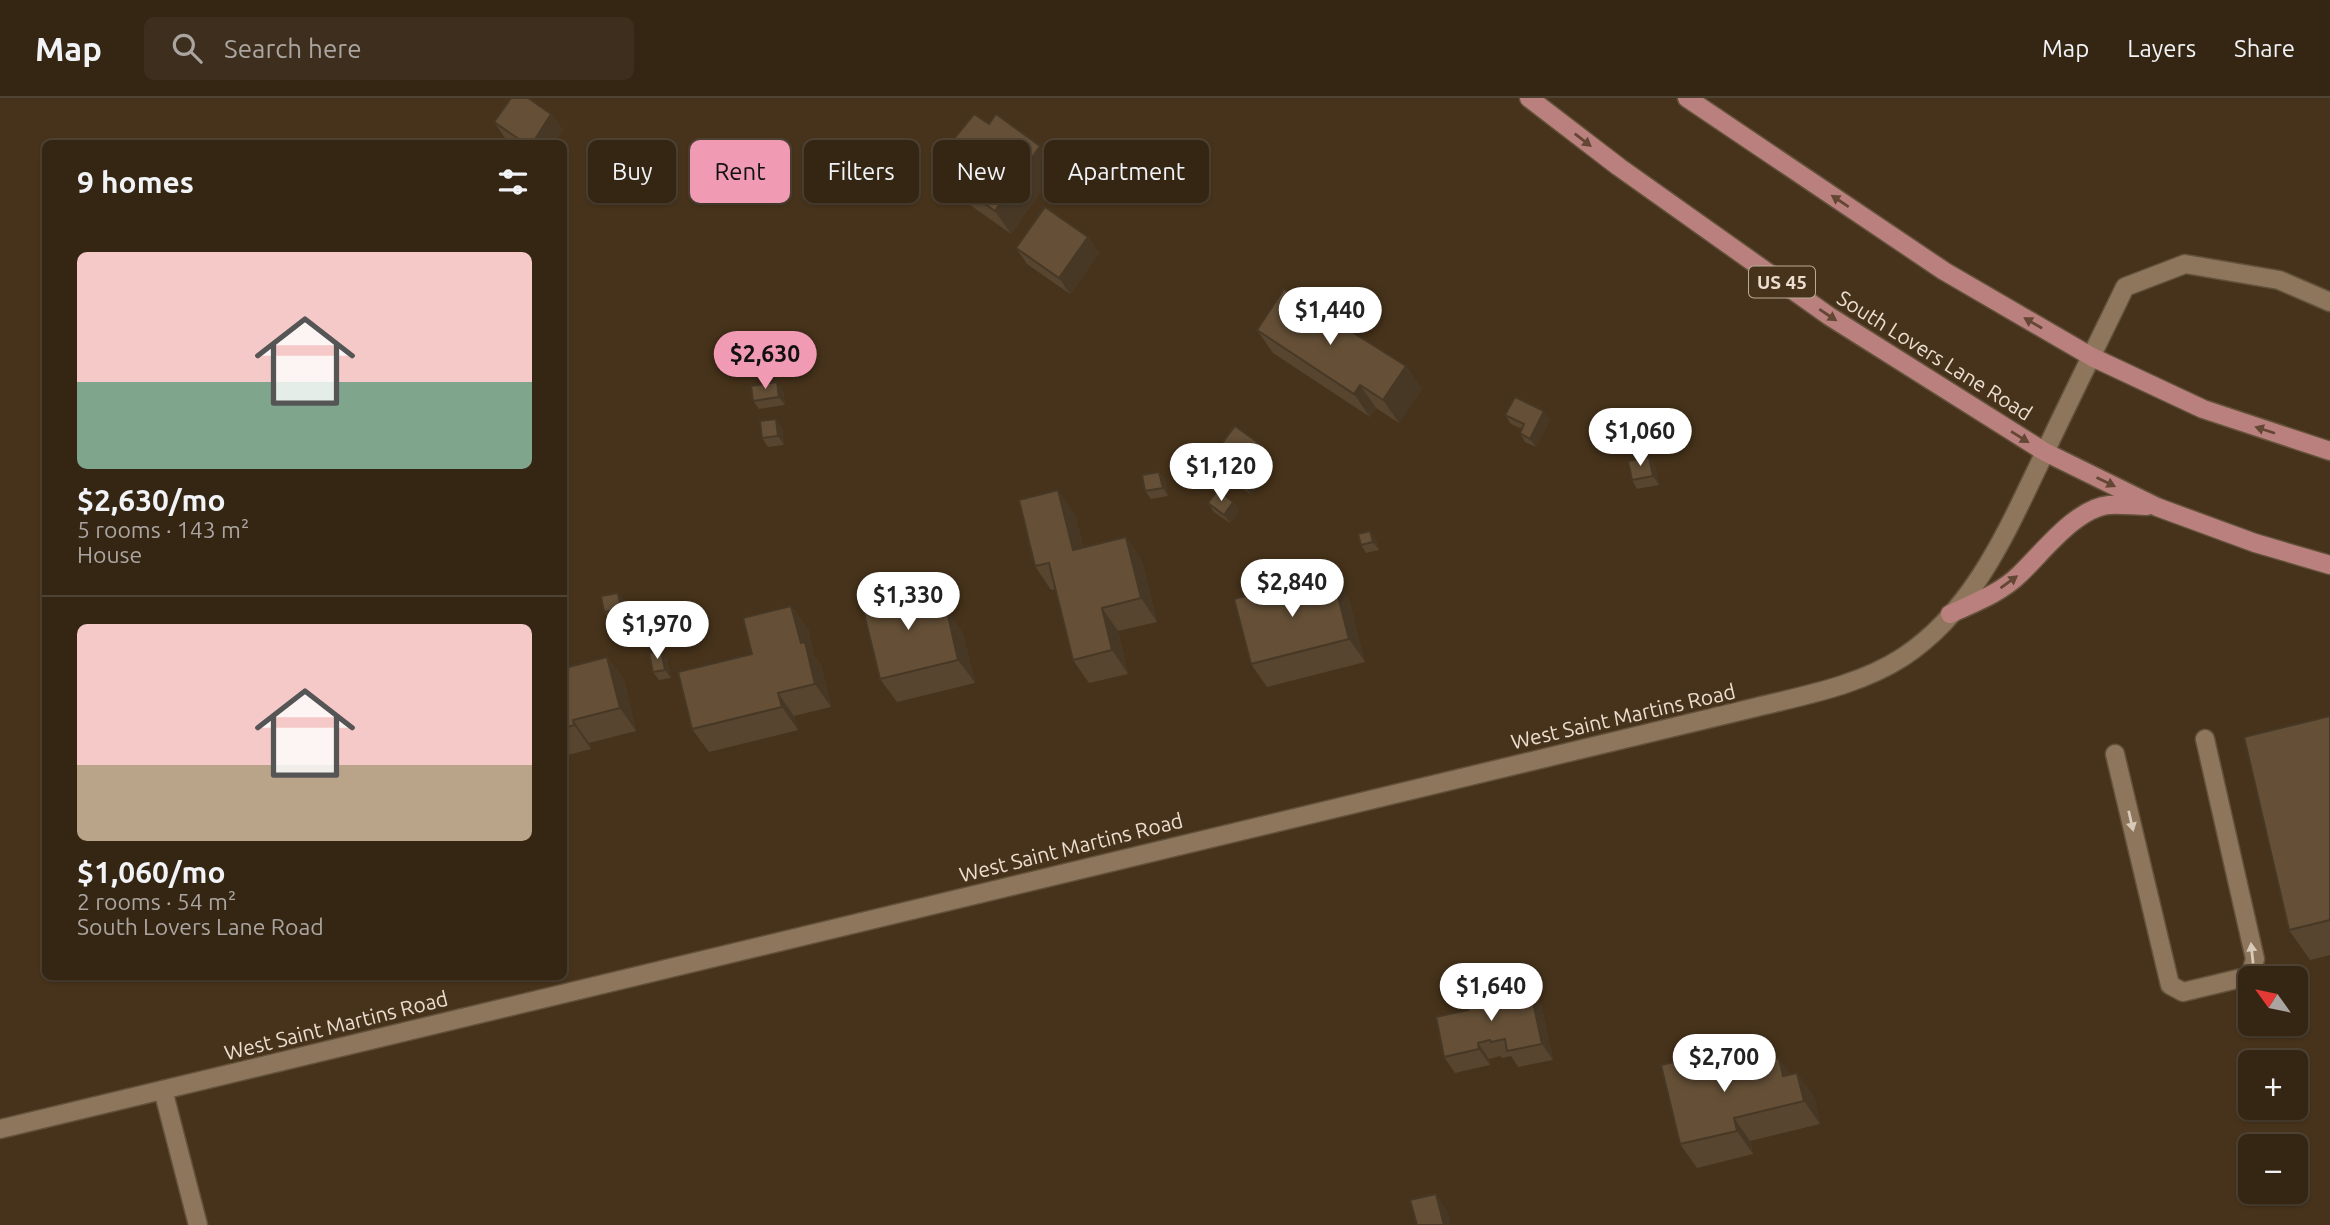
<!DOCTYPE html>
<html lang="en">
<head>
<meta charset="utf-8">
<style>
  body { margin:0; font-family:Ubuntu,sans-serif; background:#3d2e1d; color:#f1f3f6; height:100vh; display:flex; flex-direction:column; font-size:26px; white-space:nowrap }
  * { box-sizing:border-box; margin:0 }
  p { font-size:23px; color:#aaa5a0 }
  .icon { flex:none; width:38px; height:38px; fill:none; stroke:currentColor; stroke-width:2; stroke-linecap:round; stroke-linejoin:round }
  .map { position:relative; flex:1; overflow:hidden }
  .side { position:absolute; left:42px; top:42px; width:525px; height:840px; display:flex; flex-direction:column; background:#352614; border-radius:10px; box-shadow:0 2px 5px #0004,0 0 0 2px #4f4334 }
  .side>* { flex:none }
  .guide { position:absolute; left:588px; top:42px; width:665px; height:63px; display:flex; gap:14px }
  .needle { width:46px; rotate:303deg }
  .tools { position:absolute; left:2238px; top:868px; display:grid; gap:14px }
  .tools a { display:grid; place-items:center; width:70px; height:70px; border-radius:10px; background:#352614; box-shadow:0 2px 5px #0004,0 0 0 2px #4f4334; font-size:35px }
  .price { position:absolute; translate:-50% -60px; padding:0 16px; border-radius:24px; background:#fff; color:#222; font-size:23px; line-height:46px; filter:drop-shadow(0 2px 4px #0008) }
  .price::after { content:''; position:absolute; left:50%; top:42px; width:21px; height:16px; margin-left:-10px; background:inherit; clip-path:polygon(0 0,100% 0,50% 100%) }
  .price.active { background:#f19ab3; color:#111 }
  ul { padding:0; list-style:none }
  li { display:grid; align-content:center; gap:14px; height:371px; padding:0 35px }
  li+li { border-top:2px solid #4f4334 }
  li span { display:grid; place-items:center; height:217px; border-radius:10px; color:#555 }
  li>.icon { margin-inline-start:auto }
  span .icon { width:126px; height:126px; fill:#fffc; stroke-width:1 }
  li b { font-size:30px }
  h2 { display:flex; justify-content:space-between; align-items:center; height:84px; padding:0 35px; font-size:30px }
  .pill { padding:0 24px; border-radius:10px; background:#352614; box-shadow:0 2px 5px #0004,0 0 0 2px #4f4334; font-size:24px; line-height:63px }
  .pill.active { background:#f19ab3; color:#111 }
  header { display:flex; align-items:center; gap:42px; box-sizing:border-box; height:98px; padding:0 35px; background:#352614; border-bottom:2px solid #4f4334 }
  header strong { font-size:33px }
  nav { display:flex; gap:38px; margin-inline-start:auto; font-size:24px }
  .search { width:490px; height:63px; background:#3d2e1d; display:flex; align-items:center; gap:18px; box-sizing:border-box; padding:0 24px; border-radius:10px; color:#aaa5a0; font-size:26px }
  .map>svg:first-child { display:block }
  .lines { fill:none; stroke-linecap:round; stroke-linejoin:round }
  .minor-casing { stroke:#62513b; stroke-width:21 }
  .major-casing { stroke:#62513b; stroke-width:21 }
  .minor { stroke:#8d765c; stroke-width:18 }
  .major { stroke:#ba807d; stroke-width:18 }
  .wall { fill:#57452f }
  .shaded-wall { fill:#473826 }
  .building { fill:#655037; stroke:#473826; stroke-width:2 }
  .oneway { fill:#644634 }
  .oneway2 { fill:#d8c9b8 }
  .labels { text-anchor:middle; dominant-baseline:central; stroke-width:7; stroke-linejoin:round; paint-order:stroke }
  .shield { fill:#47331b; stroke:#baab99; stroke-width:2 }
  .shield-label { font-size:19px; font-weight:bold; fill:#ebdecf }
  .street-label { font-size:21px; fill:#ebdecf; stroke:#47331b }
</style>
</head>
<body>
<header>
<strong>Map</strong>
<div class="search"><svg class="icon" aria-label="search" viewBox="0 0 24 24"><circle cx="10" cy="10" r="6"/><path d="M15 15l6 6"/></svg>Search here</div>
<nav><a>Map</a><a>Layers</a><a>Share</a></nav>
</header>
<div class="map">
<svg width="2330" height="1127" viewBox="0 0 2330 1127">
  <rect width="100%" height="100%" fill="#47331b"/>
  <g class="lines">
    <defs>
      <g id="minor">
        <polyline points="2115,656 2170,887 2183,894 2250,878 2255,861 2205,641"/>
        <polyline points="163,992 198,1127"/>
        <path d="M0 1031 1757 609C1806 597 1860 587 1903 559 1976 511 2009 428 2046 352 2072 297 2099 243 2125 189L2185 166 2279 182 2330 204"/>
      </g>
      <g id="major">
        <polyline points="1529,0 1619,69 1829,218 2045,354 2157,409 2255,445 2330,467"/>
        <polyline points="1687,0 1944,173 2092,259 2203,311 2330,353"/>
        <path d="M1950 516C1974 505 2001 495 2020 476 2043 454 2076 410 2109 407 2122 406 2135 408 2147 408"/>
      </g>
    </defs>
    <use href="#minor" class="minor-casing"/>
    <use href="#major" class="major-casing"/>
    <use href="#minor" class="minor"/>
    <use href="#major" class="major"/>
  </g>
  <g class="wall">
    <polygon points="551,16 563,32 554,46 513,46 505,40 494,24"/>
    <polygon points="989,26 1040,48 1056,71 1011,136 949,92 932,68"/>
    <polygon points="1088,139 1099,155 1070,196 1027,166 1016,150"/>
    <polygon points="1257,232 1406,268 1422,291 1399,325 1376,310 1370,319 1273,255"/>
    <polygon points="783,292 785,307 759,311 753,303"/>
    <polygon points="1505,317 1550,322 1536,349 1525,344 1520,335 1522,331 1511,326"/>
    <polygon points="782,330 784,347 768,349 762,340"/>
    <polygon points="1649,359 1655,368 1659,387 1637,391 1632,382"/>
    <polygon points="1211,360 1275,365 1251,397 1222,376"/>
    <polygon points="1159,374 1165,382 1168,398 1151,401 1145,393"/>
    <polygon points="1233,404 1239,412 1230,425 1214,414 1208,405"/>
    <polygon points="1075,416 1083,449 1126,439 1142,463 1157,524 1118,533 1128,576 1089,585 1073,562 1055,491 1051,492 1035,468"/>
    <polygon points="1370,433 1376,442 1379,452 1366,455 1361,447"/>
    <polygon points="1348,499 1365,564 1267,589 1251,566"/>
    <polygon points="624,503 627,519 610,522 604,514"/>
    <polygon points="791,508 808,531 814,558 821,567 831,609 794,618 798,632 709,654 692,631"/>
    <polygon points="944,510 945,513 947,513 963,536 975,585 897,604 880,581"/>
    <polygon points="607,559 624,582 636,633 589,645 591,651 564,658 564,564 567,569"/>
    <polygon points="667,561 671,580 659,582 653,574"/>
    <polygon points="2330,618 2330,857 2310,862 2289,832"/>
    <polygon points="1530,890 1541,906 1553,962 1518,969 1511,958 1502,960 1500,958 1489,961 1490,967 1455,975 1444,959 1468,912 1511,894"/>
    <polygon points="1728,972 1791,977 1814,998 1820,1026 1750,1043 1753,1056 1697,1070 1680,1046"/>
  </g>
  <g class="shaded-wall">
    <polygon points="551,16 563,32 554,46 532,46"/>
    <polygon points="1040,48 1056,71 1011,136 995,113"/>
    <polygon points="1088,139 1099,155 1070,196 1059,180"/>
    <polygon points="1406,268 1422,291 1399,325 1383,302"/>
    <polygon points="777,284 783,292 785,307 779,299"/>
    <polygon points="1360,287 1376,310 1370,319 1354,296"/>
    <polygon points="1544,313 1550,322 1536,349 1530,341"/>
    <polygon points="776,321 782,330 784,347 778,338"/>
    <polygon points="1264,349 1275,365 1251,397 1240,381"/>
    <polygon points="1649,359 1655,368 1659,387 1653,378"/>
    <polygon points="1159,374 1165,382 1168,398 1163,390"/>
    <polygon points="1058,392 1075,416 1089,475 1073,452"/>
    <polygon points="1233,404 1239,412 1230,425 1224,417"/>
    <polygon points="1370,433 1376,442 1379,452 1373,444"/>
    <polygon points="1126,439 1142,463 1157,524 1141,500"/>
    <polygon points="1332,475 1348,499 1365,564 1349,541"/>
    <polygon points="927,486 944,510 951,539 934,516"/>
    <polygon points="618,495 624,503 627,519 621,511"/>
    <polygon points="791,508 808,531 814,558 821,567 831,609 815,586 801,545"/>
    <polygon points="1102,510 1118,533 1128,576 1112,552"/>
    <polygon points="947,513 963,536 975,585 958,562"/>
    <polygon points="661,552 667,561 671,580 665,572"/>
    <polygon points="607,559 624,582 636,633 620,610"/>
    <polygon points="778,595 794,618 798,632 782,609"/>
    <polygon points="573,622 589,645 591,651 574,627"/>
    <polygon points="1530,890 1541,906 1553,962 1542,946"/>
    <polygon points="1478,945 1489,961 1490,967 1479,951"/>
    <polygon points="1715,954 1732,977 1721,974"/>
    <polygon points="1779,960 1795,983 1783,978"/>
    <polygon points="1797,975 1814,998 1820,1026 1804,1003"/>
    <polygon points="1734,1020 1750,1043 1753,1056 1737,1033"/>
    <polygon points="1436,1096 1447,1112 1451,1127 1444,1127"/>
  </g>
  <g class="building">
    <polygon points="511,0 528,0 551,16 532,46 526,46 494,24"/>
    <polygon points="974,16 989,26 996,16 1040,48 995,113 932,68"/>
    <polygon points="1045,109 1088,139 1059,180 1016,150"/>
    <polygon points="1284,191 1406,268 1383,302 1360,287 1354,296 1257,232"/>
    <polygon points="777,284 779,299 753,303 751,288"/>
    <polygon points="1515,299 1544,313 1530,341 1520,335 1524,326 1505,317"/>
    <polygon points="776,321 778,338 762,340 760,323"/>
    <polygon points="1235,328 1264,349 1240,381 1211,360"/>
    <polygon points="1649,359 1653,378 1632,382 1628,363"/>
    <polygon points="1159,374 1163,390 1145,393 1142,377"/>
    <polygon points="1058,392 1073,452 1126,439 1141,500 1102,510 1112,552 1073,562 1049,465 1035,468 1019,402"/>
    <polygon points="1218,392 1233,404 1224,417 1208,405"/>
    <polygon points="1370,433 1373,444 1361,447 1358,436"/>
    <polygon points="1332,475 1349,541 1251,566 1234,501"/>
    <polygon points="927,486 934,516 947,513 958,562 880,581 861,503"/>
    <polygon points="618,495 621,511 604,514 601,498"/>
    <polygon points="791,508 801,545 805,544 815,586 778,595 782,609 692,631 678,574 752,556 743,520"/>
    <polygon points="661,552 665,572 653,574 649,555"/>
    <polygon points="607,559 620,610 573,622 574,627 564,630 564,565 565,570"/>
    <polygon points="2330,618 2330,822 2289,832 2244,639"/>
    <polygon points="1506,887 1507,895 1530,890 1542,946 1507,953 1505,941 1491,944 1490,942 1478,945 1479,951 1444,959 1436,919 1468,912 1465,903 1494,897 1493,890"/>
    <polygon points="1715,954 1721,974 1779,960 1783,978 1797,975 1804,1003 1734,1020 1737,1033 1680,1046 1661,967"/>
    <polygon points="1436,1096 1444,1127 1417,1127 1410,1102"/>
  </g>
  <defs><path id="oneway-solid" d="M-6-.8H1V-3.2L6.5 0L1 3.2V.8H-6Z" transform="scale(1.75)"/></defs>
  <g class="oneway">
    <use href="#oneway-solid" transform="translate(1583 42) rotate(38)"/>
    <use href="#oneway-solid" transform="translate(1840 103) rotate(-146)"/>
    <use href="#oneway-solid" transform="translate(1828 217) rotate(34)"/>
    <use href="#oneway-solid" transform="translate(2033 225) rotate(-150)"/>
    <use href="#oneway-solid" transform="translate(2265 332) rotate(-162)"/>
    <use href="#oneway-solid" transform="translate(2020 339) rotate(32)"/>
    <use href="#oneway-solid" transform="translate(2106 384) rotate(26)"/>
    <use href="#oneway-solid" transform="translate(2009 484) rotate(-36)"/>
  </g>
  <g class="oneway2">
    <use href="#oneway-solid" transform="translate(2131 723) rotate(77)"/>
    <use href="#oneway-solid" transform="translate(2252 855) rotate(-96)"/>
  </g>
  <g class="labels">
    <rect class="shield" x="1749" y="168.5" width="66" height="31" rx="5"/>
    <g class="shield-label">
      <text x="1782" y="184">US 45</text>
    </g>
    <g class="street-label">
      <text transform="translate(1935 257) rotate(32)">South Lovers Lane Road</text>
      <text transform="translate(1623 618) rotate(-13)">West Saint Martins Road</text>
      <text transform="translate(1071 749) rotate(-14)">West Saint Martins Road</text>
      <text transform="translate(336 927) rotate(-14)">West Saint Martins Road</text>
    </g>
  </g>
</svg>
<div class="tools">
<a><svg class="needle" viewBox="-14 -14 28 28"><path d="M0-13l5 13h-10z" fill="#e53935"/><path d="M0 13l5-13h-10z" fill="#aaa5a0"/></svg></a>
<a>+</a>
<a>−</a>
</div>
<b class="price" style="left:1330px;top:249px">$1,440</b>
<b class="price active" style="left:765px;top:293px">$2,630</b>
<b class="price" style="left:1640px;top:370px">$1,060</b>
<b class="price" style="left:1221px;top:405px">$1,120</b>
<b class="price" style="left:1292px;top:521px">$2,840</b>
<b class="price" style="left:908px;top:534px">$1,330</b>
<b class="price" style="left:657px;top:563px">$1,970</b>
<b class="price" style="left:1491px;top:925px">$1,640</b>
<b class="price" style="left:1724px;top:996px">$2,700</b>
<div class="guide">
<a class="pill">Buy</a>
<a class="pill active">Rent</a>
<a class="pill">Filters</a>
<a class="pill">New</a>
<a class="pill">Apartment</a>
</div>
<section class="side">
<h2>9 homes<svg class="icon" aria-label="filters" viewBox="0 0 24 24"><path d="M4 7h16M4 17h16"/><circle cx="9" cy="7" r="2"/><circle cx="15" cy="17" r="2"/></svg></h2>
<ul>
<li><span style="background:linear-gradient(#f6c9c9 60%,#7fa58c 0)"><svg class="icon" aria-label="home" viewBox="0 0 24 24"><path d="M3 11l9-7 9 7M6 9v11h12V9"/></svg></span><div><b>$2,630/mo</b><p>5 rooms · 143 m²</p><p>House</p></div></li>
<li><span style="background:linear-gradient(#f6c9c9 65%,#b9a48a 0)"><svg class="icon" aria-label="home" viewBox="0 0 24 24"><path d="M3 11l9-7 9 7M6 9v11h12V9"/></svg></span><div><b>$1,060/mo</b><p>2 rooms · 54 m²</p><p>South Lovers Lane Road</p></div></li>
</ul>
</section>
</div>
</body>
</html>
